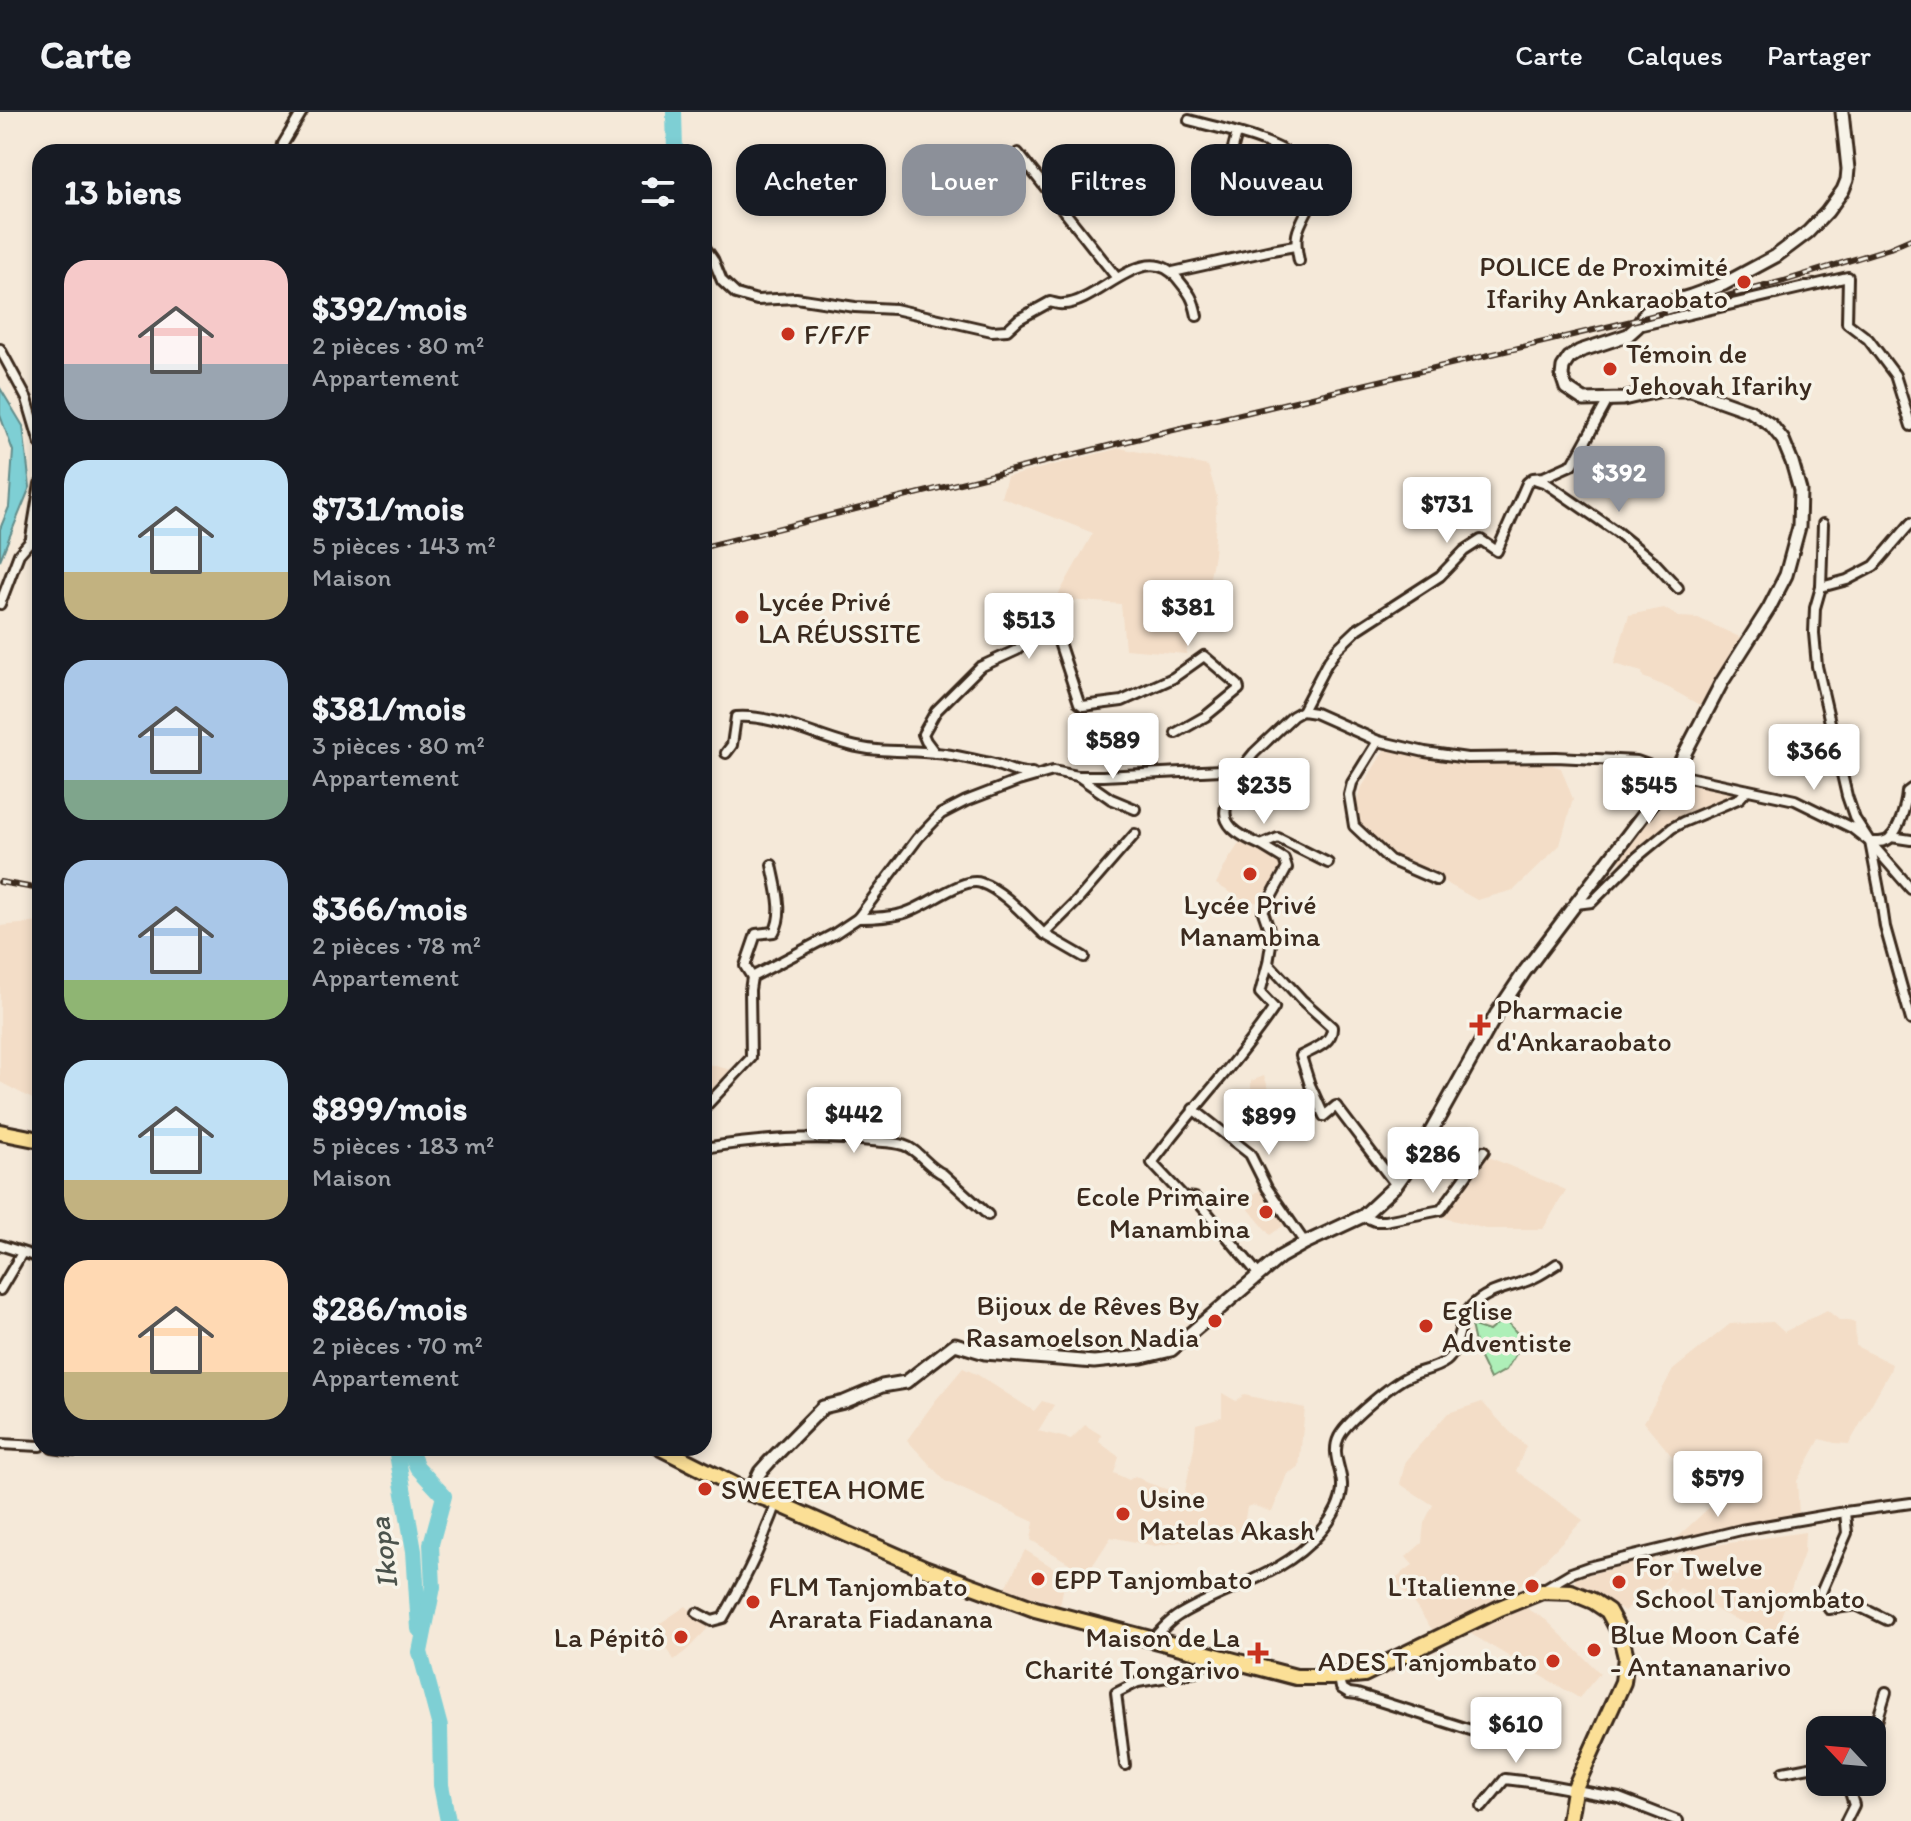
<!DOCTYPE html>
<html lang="fr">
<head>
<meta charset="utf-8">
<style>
  body { margin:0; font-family:Itim,sans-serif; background:#20242c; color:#f1f3f6; height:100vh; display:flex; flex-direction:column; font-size:30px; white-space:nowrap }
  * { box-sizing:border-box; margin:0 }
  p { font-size:26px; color:#9ea1a6 }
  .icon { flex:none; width:44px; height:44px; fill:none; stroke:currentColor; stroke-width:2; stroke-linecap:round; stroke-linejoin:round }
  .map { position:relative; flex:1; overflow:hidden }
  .side { position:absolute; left:32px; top:32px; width:680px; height:1312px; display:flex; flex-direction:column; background:#171b24; border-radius:24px; box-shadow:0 4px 12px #0003 }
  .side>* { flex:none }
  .guide { position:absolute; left:736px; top:32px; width:760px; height:72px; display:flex; gap:16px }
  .needle { width:52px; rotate:296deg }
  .controls { position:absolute; left:1806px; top:1604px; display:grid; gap:16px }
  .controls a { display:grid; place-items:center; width:80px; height:80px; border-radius:16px; background:#171b24; box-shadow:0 4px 12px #0003; font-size:40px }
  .price { position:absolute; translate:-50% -68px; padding:0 18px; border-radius:8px; background:#fff; color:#222; font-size:26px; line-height:52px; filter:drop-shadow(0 2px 4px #0008) }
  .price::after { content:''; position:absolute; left:50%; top:48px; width:24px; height:18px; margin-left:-12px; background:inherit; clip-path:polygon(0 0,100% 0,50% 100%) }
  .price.selected { background:#8c9099; color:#fff }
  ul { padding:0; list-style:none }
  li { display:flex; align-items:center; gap:24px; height:200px; padding:0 32px }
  li span { display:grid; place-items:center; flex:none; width:224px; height:160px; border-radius:24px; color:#555 }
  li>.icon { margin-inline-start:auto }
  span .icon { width:96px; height:96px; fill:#fffc; stroke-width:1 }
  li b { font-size:34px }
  h2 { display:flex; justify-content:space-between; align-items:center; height:96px; padding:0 32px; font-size:34px }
  .chip { padding:0 28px; border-radius:24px; background:#171b24; box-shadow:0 4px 12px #0003; font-size:28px; line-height:72px }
  .chip.selected { background:#8c9099; color:#fff }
  header { display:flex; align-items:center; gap:48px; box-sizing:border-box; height:112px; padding:0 40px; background:#171b24; border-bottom:2px solid #363941 }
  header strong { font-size:38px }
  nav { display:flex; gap:44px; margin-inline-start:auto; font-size:28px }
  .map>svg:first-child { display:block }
  .built { fill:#f3ddc7 }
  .green { fill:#aeefb8; stroke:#748c6b; stroke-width:2 }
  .water { fill:#7ecfd4; stroke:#638d8b; stroke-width:2 }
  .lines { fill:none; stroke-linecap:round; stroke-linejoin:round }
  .river { stroke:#7ecfd4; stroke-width:16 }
  .minor-casing { stroke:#3b2a1e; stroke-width:14 }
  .tertiary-casing { stroke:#3b2a1e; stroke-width:17 }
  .primary-casing { stroke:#3b2a1e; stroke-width:20 }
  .minor { stroke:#f7f3e8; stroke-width:8 }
  .tertiary { stroke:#f7f3e8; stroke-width:11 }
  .primary { stroke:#fbdf96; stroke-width:14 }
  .rail-casing { stroke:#3b2a1e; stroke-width:6 }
  .rail { stroke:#f7f3e8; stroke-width:3; stroke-dasharray:9; stroke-linecap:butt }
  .poi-dot { fill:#c8321e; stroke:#f7f3e8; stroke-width:3 }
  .labels { text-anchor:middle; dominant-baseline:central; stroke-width:7; stroke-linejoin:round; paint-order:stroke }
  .poi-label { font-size:28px; fill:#3b2a1e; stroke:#f7f3e8; text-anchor:start }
  .water-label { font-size:30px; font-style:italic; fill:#4c534c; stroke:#f7f3e8 }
</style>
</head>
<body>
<header>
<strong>Carte</strong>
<nav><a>Carte</a><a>Calques</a><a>Partager</a></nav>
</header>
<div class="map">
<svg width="1911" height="1709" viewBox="0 0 1911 1709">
  <rect width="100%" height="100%" fill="#f5e9d9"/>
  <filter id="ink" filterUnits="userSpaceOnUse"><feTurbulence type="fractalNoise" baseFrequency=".0125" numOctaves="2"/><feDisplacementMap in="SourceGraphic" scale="16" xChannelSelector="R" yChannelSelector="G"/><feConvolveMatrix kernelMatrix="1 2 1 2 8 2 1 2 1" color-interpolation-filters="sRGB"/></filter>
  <g filter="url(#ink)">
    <g class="built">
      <polygon points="1120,336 1208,354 1217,385 1214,442 1203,507 1192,507 1186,542 1125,537 1121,492 1056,487 1093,421 1001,385 1007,365"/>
      <polygon points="1664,496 1679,505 1698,506 1746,528 1705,596 1669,576 1643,565 1642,560 1614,552 1629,503"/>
      <polygon points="1385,637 1438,644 1463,651 1519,649 1552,653 1561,656 1573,687 1560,733 1514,778 1477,788 1439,767 1393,748 1356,715 1356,691 1362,675"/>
      <polygon points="1675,670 1739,681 1692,702 1624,754 1617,745"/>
      <polygon points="1240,730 1261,738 1282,751 1284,755 1262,791 1245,789 1216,772 1227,750"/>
      <polygon points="40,810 40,991 0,970 0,814"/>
      <polygon points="704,951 731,958 704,986"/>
      <polygon points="1264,964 1273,988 1271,993 1251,1013 1245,1008 1262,988 1260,981 1255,983 1251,976 1251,969"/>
      <polygon points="1484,1043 1566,1078 1543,1117 1486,1117 1441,1105"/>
      <polygon points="1264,1075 1287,1111 1270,1123 1243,1090"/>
      <polygon points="1827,1198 1839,1208 1855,1210 1856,1234 1892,1252 1890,1259 1849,1332 1835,1331 1820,1327 1797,1369 1799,1403 1729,1416 1674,1428 1712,1393 1644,1310 1673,1258 1730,1212 1773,1210 1784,1220"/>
      <polygon points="963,1256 978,1263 1034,1299 1042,1289 1054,1293 1038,1319 1071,1327 1085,1313 1101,1323 1099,1330 1119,1345 1114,1361 1129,1368 1135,1364 1148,1371 1184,1383 1194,1336 1196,1312 1222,1305 1222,1281 1236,1289 1244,1283 1305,1296 1299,1355 1287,1362 1272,1400 1252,1393 1247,1395 1244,1412 1238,1420 1155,1434 1111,1425 1087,1462 1031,1428 1034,1410 945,1369 907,1328 935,1289"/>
      <polygon points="1482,1290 1510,1320 1526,1334 1516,1359 1583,1408 1509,1485 1546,1508 1600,1561 1579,1586 1456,1513 1436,1523 1412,1489 1394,1467 1413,1453 1406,1445 1422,1431 1424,1411 1433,1393 1400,1372 1406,1348 1448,1301"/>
      <polygon points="1805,1420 1804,1441 1774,1524 1724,1502 1680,1476 1674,1481 1664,1473 1671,1462 1660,1475 1643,1483 1625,1499 1573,1474 1576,1466 1651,1446 1661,1454 1674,1459 1689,1437"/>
      <polygon points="1025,1438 1057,1458 1067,1459 1060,1493 1050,1491 1050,1489 1004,1479"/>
      <polygon points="686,1494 708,1516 687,1538 674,1548 666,1534 659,1512"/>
    </g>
    <polygon class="green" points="1504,1206 1524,1229 1506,1258 1490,1267 1477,1240 1471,1213 1489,1219"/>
    <polygon class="water" points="0,276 23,314 30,375 0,448 0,417 9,395 13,339 0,303"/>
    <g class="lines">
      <g class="river">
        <polyline points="674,0 675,40"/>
        <polyline points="396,1336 414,1439 419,1517"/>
        <polyline points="409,1336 417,1355 444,1384 431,1432 433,1475 420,1540 440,1615 441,1673 448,1709"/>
      </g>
      <defs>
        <g id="minor">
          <path d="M1189 8C1221 17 1266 25 1294 45 1298 48 1302 55 1306 59V74L1310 93C1298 117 1293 121 1299 149"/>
          <polyline points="282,40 283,32 302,0"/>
          <polyline points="1018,41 1117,166"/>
          <polyline points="1220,71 1231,44 1237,21"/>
          <path d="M704 134 713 147 722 169 736 182 757 188 796 186 855 195 895 197 992 219 1007 218 1019 207 1050 190C1055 191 1059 193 1063 192 1098 192 1145 126 1177 166 1189 181 1193 184 1197 204"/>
          <polyline points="1173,160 1272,138 1295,134"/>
          <polyline points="1638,214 1848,165 1847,211 1868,227 1895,263 1911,314"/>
          <polyline points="0,237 27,287 40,331"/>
          <polyline points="1537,368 1546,371 1617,420 1653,449 1678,476"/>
          <polyline points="1823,412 1821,475 1847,468 1874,454 1911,411"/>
          <polyline points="31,426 40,372"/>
          <polyline points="1821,475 1815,496 1814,521 1817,554 1847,684 1855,707 1870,730 1881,788 1885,815 1911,908"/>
          <polyline points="0,492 19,442 40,418"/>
          <polyline points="1302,599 1326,553 1337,537 1358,517 1440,464 1464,439 1481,428 1497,439 1527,371 1533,366 1544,365 1573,352 1608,288"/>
          <polyline points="1378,629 1352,671 1349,683 1354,714 1390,748 1436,768"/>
          <path d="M726 641 732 633 736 605C772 602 814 624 849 633 877 641 907 638 936 641 952 642 969 647 985 650 1001 652 1015 663 1032 661"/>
          <polyline points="935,641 926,629 923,622 936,599 980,555 1017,538 1051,506 1079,591 1083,594 1122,589 1173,566 1204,544 1238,573 1239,577 1206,604 1176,621"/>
          <path d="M1241 657C1241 673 1239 673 1230 686 1214 712 1242 725 1261 733L1278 726 1328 751"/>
          <polyline points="1078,664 1111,687 1135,697"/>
          <polyline points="1891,725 1911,728"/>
          <path d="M1870 730C1877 730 1885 731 1890 726 1900 716 1906 693 1907 680L1911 677"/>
          <path d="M1261 733 1284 747 1287 756 1263 800 1272 826 1268 851 1302 888 1332 915C1333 931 1314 937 1301 944L1310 973 1324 1004 1336 994 1396 1073"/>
          <polyline points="1576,792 1592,790 1637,745 1672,716 1683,710 1740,686 1747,678"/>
          <path d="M858 806C872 806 887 806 901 802 924 797 962 764 981 771 1003 778 1027 806 1044 822"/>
          <polyline points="1084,845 1044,822 1076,790 1135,722"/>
          <path d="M752 865 745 854 756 822 774 820C785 801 776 774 772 753"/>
          <polyline points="704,996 751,946 750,878 752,865 834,822 858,806 918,726 941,702 966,689 1018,669 1053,659 1078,664 1103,664 1241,657 1254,641 1293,604 1302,599 1315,601 1378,629 1425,640 1467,646 1556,645 1637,649 1674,662 1795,688 1852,716 1870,730 1911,777"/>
          <polyline points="1193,997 1250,1042 1267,1076 1305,1131"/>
          <path d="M704 1036C759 1027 817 1023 872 1029 882 1030 894 1030 903 1033 918 1037 928 1056 943 1062L988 1103"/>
          <polyline points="1363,1104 1375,1109 1385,1109 1441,1098 1484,1039"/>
          <polyline points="0,1133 40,1146"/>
          <path d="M1259 1163 1195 1086 1184 1085 1152 1051C1191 998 1237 951 1274 896L1260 881 1268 851"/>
          <polyline points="0,1178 22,1141"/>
          <polyline points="0,1332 40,1334"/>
          <polyline points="52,1336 74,1339 99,1336"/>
          <polyline points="1845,1400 1847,1421 1820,1483 1829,1497 1856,1493 1887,1508"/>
          <polyline points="1544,1477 1571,1461 1588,1455 1741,1418 1845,1400 1911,1391"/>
          <path d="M697 1501 712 1509 723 1506C739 1478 754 1451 765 1421 769 1410 774 1402 776 1391"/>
          <path d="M1152 1528C1160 1519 1169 1509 1179 1503 1227 1474 1281 1466 1320 1421 1331 1408 1343 1390 1342 1372 1341 1356 1331 1341 1339 1325 1346 1310 1392 1272 1407 1265 1420 1258 1434 1258 1446 1249 1460 1238 1457 1210 1471 1195 1487 1177 1511 1176 1531 1167 1540 1164 1549 1157 1557 1152"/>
          <polyline points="1339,1565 1341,1576 1349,1581 1357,1582 1474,1619"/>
          <polyline points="1872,1620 1875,1616 1886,1580"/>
          <polyline points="1125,1653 1116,1581 1138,1570 1196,1560 1202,1554 1203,1541"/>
          <polyline points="1783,1660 1820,1653"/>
          <polyline points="1839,1670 1850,1680 1854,1693 1846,1709"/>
          <polyline points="1482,1695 1505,1667 1538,1671 1619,1686 1678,1709"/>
        </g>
        <polyline id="tertiary" points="750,1381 760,1360 769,1350 823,1295 844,1290 882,1274 906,1270 955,1232 985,1241 1094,1250 1142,1245 1171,1238 1280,1145 1305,1131 1363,1104 1396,1073 1419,1041 1497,901 1525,859 1674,662 1722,570 1769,496 1786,463 1799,415 1800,378 1792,350 1783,328 1771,313 1750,299 1691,278 1662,278 1623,287 1584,288 1566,276 1562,264 1563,255 1569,246 1580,239 1628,223 1637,215 1646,200 1654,195 1691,184 1724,172 1776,144 1808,120 1827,100 1843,78 1847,68 1848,57 1842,0"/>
        <g id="primary">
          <polyline points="0,1020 40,1028"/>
          <polyline points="661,1336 750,1381 768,1387 924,1456 1035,1497 1296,1565 1332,1565 1364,1562 1500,1496 1542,1479 1571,1480 1593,1489 1608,1499 1620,1521 1626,1545 1623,1570 1574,1678 1569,1709"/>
        </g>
      </defs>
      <use href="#minor" class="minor-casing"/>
      <use href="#tertiary" class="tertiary-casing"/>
      <use href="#primary" class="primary-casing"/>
      <use href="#minor" class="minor"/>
      <use href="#tertiary" class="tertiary"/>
      <use href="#primary" class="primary"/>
      <defs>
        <g id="rail">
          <polyline points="704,435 1148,324 1640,207 1784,169 1890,136 1911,127"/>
          <polyline points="0,770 40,777"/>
        </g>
      </defs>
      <use href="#rail" class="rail-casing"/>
      <use href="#rail" class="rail"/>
    </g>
  </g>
  <g class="poi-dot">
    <circle cx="1744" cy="170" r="8"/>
    <circle cx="788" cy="222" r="8"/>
    <circle cx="1610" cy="257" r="8"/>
    <circle cx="742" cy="505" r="8"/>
    <circle cx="1250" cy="762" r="8"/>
    <path d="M1476 901h8v8h8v8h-8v8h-8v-8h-8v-8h8z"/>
    <circle cx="1266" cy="1100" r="8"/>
    <circle cx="1215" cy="1209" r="8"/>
    <circle cx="1426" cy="1214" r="8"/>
    <circle cx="705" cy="1377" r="8"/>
    <circle cx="1123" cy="1402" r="8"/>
    <circle cx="1038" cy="1467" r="8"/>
    <circle cx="1619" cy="1470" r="8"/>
    <circle cx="1532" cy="1474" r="8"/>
    <circle cx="753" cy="1490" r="8"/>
    <circle cx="681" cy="1525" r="8"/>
    <circle cx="1594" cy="1538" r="8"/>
    <path d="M1254 1529h8v8h8v8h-8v8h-8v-8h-8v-8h8z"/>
    <circle cx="1553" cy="1549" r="8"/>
  </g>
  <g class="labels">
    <g class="poi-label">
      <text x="1728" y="154" text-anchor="end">POLICE de Proximité<tspan x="1728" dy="32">Ifarihy Ankaraobato</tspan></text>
      <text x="804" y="222">F/F/F</text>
      <text x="1626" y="241">Témoin de<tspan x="1626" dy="32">Jehovah Ifarihy</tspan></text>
      <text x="758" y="489">Lycée Privé<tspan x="758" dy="32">LA RÉUSSITE</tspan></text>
      <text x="1250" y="792" text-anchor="middle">Lycée Privé<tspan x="1250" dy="32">Manambina</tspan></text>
      <text x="1496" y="897">Pharmacie<tspan x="1496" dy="32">d'Ankaraobato</tspan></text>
      <text x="1250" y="1084" text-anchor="end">Ecole Primaire<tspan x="1250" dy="32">Manambina</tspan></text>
      <text x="1199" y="1193" text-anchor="end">Bijoux de Rêves By<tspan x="1199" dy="32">Rasamoelson Nadia</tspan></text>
      <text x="1442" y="1198">Eglise<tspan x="1442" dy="32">Adventiste</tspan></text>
      <text x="721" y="1377">SWEETEA HOME</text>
      <text x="1139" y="1386">Usine<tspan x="1139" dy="32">Matelas Akash</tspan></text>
      <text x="1635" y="1454">For Twelve<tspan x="1635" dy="32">School Tanjombato</tspan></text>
      <text x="1054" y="1467">EPP Tanjombato</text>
      <text x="769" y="1474">FLM Tanjombato<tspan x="769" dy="32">Ararata Fiadanana</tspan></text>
      <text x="1516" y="1474" text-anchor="end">L'Italienne</text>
      <text x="1610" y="1522">Blue Moon Café<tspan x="1610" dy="32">- Antananarivo</tspan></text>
      <text x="665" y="1525" text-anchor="end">La Pépitô</text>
      <text x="1240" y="1525" text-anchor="end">Maison de La<tspan x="1240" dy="32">Charité Tongarivo</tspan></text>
      <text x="1537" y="1549" text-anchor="end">ADES Tanjombato</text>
    </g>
    <g class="water-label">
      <text transform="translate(383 1441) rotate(-97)">Ikopa</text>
    </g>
  </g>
</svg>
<div class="controls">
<a><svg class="needle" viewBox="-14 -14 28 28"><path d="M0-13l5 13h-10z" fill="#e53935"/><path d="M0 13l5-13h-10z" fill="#9ea1a6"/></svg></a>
</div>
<b class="price selected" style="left:1619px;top:402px">$392</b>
<b class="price" style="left:1447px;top:433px">$731</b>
<b class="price" style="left:1188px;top:536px">$381</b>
<b class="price" style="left:1029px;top:549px">$513</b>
<b class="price" style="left:1113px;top:669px">$589</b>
<b class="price" style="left:1814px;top:680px">$366</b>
<b class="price" style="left:1264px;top:714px">$235</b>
<b class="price" style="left:1649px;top:714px">$545</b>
<b class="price" style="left:854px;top:1043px">$442</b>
<b class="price" style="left:1269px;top:1045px">$899</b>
<b class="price" style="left:1433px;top:1083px">$286</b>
<b class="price" style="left:1718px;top:1407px">$579</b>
<b class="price" style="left:1516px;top:1653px">$610</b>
<div class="guide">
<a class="chip">Acheter</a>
<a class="chip selected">Louer</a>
<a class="chip">Filtres</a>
<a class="chip">Nouveau</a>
</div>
<section class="side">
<h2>13 biens<svg class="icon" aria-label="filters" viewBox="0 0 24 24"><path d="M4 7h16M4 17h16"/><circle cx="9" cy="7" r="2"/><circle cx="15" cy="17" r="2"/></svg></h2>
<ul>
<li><span style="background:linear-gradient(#f6c9c9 65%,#9aa5b1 0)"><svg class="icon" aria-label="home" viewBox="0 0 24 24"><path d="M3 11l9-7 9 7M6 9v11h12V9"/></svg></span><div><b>$392/mois</b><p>2 pièces · 80 m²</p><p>Appartement</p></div></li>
<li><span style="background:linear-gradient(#bfe0f5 70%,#c2b280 0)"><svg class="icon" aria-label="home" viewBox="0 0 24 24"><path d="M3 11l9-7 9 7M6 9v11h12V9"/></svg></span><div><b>$731/mois</b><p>5 pièces · 143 m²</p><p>Maison</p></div></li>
<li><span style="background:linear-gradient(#a9c7e8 75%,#7fa58c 0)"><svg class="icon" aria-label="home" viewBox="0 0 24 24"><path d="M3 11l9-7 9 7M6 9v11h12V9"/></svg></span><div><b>$381/mois</b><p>3 pièces · 80 m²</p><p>Appartement</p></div></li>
<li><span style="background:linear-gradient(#a9c7e8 75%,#8fb573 0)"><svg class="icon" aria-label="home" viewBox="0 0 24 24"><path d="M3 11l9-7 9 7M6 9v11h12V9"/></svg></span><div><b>$366/mois</b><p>2 pièces · 78 m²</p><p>Appartement</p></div></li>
<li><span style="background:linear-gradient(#bfe0f5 75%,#c2b280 0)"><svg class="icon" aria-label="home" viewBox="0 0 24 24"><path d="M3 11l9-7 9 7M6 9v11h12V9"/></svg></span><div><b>$899/mois</b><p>5 pièces · 183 m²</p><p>Maison</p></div></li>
<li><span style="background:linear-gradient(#ffd9b3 70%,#c2b280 0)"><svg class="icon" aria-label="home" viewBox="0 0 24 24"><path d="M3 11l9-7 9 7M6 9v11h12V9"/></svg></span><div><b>$286/mois</b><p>2 pièces · 70 m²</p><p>Appartement</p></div></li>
</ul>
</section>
</div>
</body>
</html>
